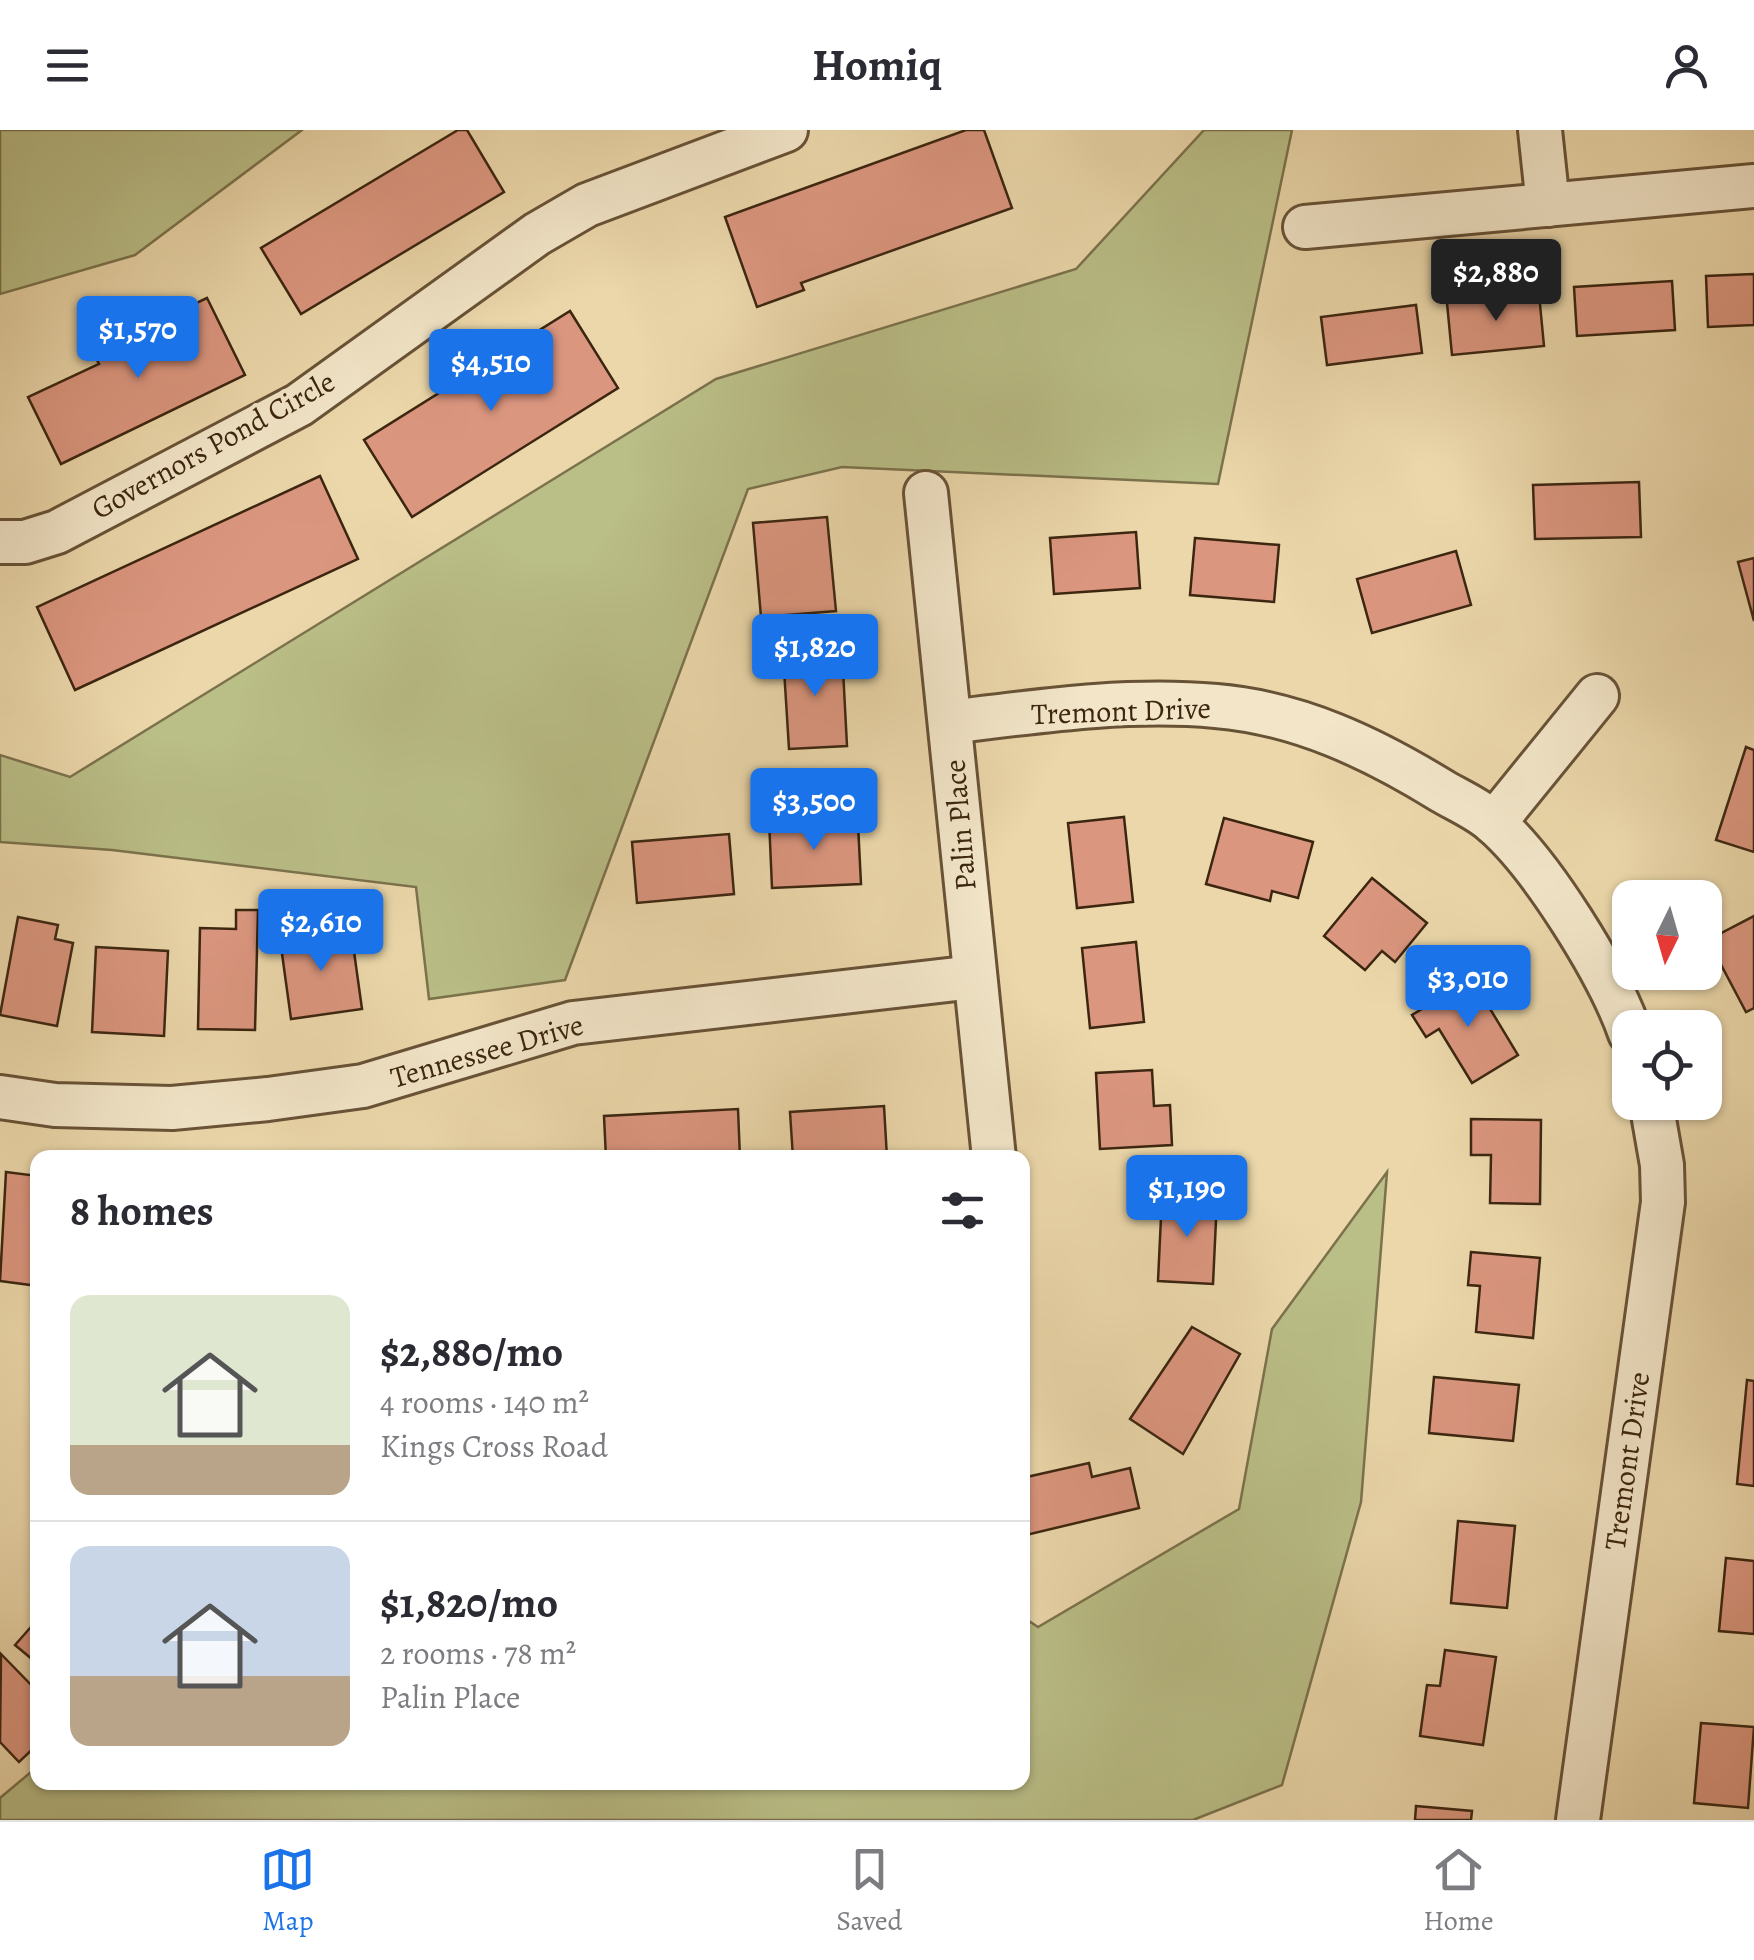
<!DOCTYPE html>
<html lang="en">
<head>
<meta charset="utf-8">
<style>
  body { margin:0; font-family:Alegreya,serif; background:#f7f7f7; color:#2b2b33; height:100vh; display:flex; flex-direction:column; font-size:38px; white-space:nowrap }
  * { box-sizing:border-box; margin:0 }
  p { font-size:32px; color:#7c7c81 }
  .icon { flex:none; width:55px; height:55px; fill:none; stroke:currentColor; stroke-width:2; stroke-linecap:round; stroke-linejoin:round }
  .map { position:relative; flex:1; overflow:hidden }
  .side { position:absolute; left:30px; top:1020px; width:1000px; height:640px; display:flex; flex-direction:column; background:#fff; border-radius:20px; box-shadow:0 2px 8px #0004 }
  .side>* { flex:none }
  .needle { width:65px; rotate:185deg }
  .controls { position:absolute; left:1612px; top:750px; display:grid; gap:20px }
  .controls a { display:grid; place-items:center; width:110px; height:110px; border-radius:20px; background:#fff; box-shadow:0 2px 8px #0004; font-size:50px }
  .price { position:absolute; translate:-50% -85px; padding:0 22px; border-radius:10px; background:#1a73e8; color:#fff; font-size:32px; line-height:65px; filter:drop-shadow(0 2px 5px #0008) }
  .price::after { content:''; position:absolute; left:50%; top:60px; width:30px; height:22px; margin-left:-15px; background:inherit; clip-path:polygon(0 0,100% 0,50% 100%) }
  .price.active { background:#222; color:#fff }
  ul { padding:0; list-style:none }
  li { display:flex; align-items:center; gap:30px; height:250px; padding:0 40px }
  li+li { border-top:2px solid #e1e1e2 }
  li span { display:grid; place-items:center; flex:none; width:280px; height:200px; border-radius:20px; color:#555 }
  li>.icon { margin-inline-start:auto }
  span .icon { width:120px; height:120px; fill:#fffc; stroke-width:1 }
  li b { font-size:42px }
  h2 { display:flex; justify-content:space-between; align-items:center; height:120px; padding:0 40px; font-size:42px }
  header { display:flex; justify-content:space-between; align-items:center; height:130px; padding:0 40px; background:#fff; font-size:45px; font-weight:600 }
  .tabs { display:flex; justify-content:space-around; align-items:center; height:140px; border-top:2px solid #e1e1e2; background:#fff; font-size:28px; color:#7c7c81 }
  .tabs a { display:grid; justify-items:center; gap:5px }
  .tabs .active { color:#1a73e8 }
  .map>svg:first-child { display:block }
  .green { fill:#babe87; stroke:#7b724c; stroke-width:2.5 }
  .building { fill:#db967f; stroke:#3c2610; stroke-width:2.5 }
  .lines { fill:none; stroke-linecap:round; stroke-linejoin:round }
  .minor-casing { stroke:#685236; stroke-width:48 }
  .minor { stroke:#f2e5c8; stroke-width:42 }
  .labels { text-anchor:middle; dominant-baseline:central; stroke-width:8; stroke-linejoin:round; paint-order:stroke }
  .street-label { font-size:30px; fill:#3c2610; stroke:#f2e5c8 }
</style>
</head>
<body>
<header><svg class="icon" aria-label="menu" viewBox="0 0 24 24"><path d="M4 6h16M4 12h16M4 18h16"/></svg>Homiq<svg class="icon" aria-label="person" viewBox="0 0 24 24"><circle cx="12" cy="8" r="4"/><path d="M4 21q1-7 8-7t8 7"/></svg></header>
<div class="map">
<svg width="1754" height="1690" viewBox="0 0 1754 1690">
  <rect width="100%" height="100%" fill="#ebd7aa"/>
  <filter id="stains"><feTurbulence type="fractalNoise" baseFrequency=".002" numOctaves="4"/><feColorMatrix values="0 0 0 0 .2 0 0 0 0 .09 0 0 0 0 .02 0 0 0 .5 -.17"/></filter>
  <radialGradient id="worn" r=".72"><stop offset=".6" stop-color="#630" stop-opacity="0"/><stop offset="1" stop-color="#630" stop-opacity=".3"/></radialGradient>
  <g class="green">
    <polygon points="0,0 302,0 135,125 0,164"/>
    <polygon points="1204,0 1292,0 1218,354 842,337 748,359 565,850 429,869 416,757 112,720 0,712 0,625 70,647 716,249 1076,139"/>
    <polygon points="1387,1042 1361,1372 1282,1655 1193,1690 0,1690 0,1668 37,1637 38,1652 1022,1652 1023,1487 1038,1497 1239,1379 1272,1199"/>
  </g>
  <g class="building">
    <polygon points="458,0 467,0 504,62 301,184 261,118"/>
    <polygon points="966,0 984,0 1012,78 801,153 804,160 757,177 725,87"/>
    <polygon points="1754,144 1754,195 1708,197 1706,146"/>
    <polygon points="1672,151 1675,200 1577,206 1574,157"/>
    <polygon points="1539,164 1544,216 1452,225 1447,173"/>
    <polygon points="207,168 245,245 61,334 28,267 99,234 93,222"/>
    <polygon points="1416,175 1422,223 1327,235 1321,187"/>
    <polygon points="570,181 618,258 412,387 364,310"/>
    <polygon points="320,346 358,429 75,560 37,477"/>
    <polygon points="1639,352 1641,407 1535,409 1533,355"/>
    <polygon points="827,387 836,481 761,487 753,393"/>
    <polygon points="1136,402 1140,458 1054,464 1050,408"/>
    <polygon points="1195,408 1279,415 1274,472 1190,465"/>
    <polygon points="1456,421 1471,475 1372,503 1357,449"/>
    <polygon points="1754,428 1754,491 1738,432"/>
    <polygon points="842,520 847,616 789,619 783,523"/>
    <polygon points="1746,617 1754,620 1754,722 1716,710"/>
    <polygon points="832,686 833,696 858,694 861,754 772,758 769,689"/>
    <polygon points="1124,687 1133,772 1077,778 1068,693"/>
    <polygon points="1224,688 1313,712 1298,768 1272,761 1270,771 1206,754"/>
    <polygon points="729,704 734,764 637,773 632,712"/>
    <polygon points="1372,748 1427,793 1395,832 1382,821 1365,840 1324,806"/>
    <polygon points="236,780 258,780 255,900 198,899 200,798 236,799"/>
    <polygon points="1754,786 1754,878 1746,882 1708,810"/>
    <polygon points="18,787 58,795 55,809 73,813 57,896 0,885"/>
    <polygon points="351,800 362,879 291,889 280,809"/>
    <polygon points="1136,812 1144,892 1090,898 1082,818"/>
    <polygon points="96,817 168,821 164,906 92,902"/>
    <polygon points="1472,849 1518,925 1472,953 1439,899 1426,907 1412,885"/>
    <polygon points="1152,940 1154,976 1170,975 1172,1015 1100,1019 1096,943"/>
    <polygon points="884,976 887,1028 793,1028 790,982"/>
    <polygon points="738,979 740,1028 606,1028 604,986"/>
    <polygon points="1471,989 1541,990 1540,1074 1490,1073 1491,1025 1471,1025"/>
    <polygon points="6,1042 38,1046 38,1156 0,1151"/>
    <polygon points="1162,1066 1217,1069 1213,1154 1158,1151"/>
    <polygon points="1471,1122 1540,1128 1533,1208 1476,1202 1480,1156 1468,1155"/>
    <polygon points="1192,1197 1240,1224 1183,1324 1130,1289"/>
    <polygon points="1434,1247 1519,1255 1513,1311 1429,1303"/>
    <polygon points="1747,1250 1754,1251 1754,1356 1737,1354"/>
    <polygon points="1089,1333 1092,1347 1130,1338 1139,1378 1022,1406 1022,1348"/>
    <polygon points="1458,1391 1515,1396 1507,1478 1451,1473"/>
    <polygon points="1726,1428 1754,1431 1754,1504 1719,1501"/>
    <polygon points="38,1489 38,1534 15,1515"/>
    <polygon points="1445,1520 1496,1527 1483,1615 1420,1606 1427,1555 1440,1556"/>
    <polygon points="1,1524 38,1562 38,1614 19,1632 0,1612"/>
    <polygon points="1701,1593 1754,1597 1748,1678 1694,1673"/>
    <polygon points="1416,1676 1472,1681 1471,1690 1415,1690"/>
  </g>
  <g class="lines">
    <defs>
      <g id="minor">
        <polyline points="1540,0 1548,75"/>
        <polyline points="1305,97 1754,56"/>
        <polyline points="926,363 994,1028"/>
        <polyline points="0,412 25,412 57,402 299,275 537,104 587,75 786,0"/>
        <path d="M950 592C1039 581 1127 568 1216 576 1299 583 1372 618 1442 661 1459 671 1480 680 1494 693 1542 735 1609 843 1630 903"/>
        <polyline points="1494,693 1597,566"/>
        <polyline points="0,967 55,975 172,978 268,969 363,956 573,893 974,847"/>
        <polyline points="1578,1690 1663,1072 1662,1035 1651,972"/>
      </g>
    </defs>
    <use href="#minor" class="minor-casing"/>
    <use href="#minor" class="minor"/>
  </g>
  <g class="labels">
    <g class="street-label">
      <text transform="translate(213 315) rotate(-29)">Governors Pond Circle</text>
      <text transform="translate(1121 581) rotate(-2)">Tremont Drive</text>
      <text transform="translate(960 695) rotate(-95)">Palin Place</text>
      <text transform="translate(487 921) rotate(-16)">Tennessee Drive</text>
      <text transform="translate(1627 1331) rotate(-82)">Tremont Drive</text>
    </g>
  </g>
  <rect width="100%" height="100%" filter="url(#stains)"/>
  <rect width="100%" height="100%" fill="url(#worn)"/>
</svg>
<div class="controls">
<a><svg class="needle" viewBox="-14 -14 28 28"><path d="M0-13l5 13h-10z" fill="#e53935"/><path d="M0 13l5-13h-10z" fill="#7c7c81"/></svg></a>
<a><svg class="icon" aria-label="locate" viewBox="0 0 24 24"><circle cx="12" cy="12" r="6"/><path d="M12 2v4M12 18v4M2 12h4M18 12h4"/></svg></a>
</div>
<b class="price active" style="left:1496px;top:194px">$2,880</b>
<b class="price" style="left:138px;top:251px">$1,570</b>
<b class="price" style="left:491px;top:284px">$4,510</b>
<b class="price" style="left:815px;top:569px">$1,820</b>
<b class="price" style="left:814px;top:723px">$3,500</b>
<b class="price" style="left:321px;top:844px">$2,610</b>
<b class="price" style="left:1468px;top:900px">$3,010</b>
<b class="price" style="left:1187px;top:1110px">$1,190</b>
<section class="side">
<h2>8 homes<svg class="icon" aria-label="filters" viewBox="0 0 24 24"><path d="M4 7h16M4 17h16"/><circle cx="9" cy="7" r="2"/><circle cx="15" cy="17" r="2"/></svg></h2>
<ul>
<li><span style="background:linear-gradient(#dfe7d0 75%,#b9a48a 0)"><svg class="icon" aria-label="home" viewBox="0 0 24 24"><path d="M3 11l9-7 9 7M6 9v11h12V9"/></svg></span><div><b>$2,880/mo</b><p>4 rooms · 140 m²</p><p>Kings Cross Road</p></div></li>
<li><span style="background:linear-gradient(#c9d6e8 65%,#b9a48a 0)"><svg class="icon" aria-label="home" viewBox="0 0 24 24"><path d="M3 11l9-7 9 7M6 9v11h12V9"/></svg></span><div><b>$1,820/mo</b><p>2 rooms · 78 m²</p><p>Palin Place</p></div></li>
</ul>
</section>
</div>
<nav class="tabs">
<a class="active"><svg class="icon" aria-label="map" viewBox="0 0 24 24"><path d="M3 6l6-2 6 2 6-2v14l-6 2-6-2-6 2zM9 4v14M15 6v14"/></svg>Map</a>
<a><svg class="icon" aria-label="saved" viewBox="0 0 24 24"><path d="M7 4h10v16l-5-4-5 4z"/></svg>Saved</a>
<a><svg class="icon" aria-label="home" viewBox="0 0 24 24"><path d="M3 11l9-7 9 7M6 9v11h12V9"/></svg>Home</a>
</nav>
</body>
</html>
